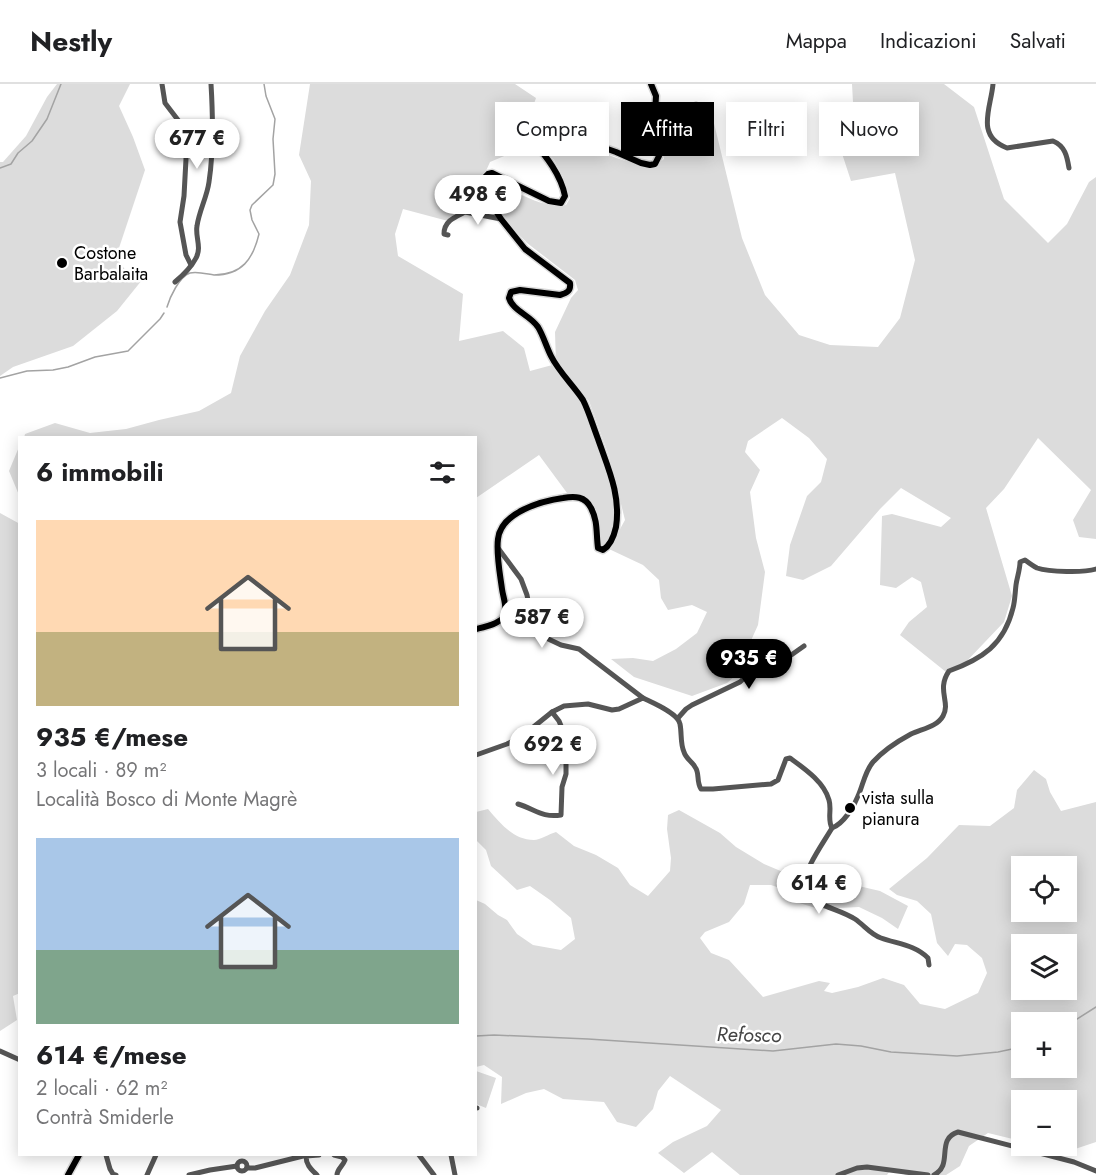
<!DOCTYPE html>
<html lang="it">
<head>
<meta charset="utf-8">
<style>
  body { margin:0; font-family:Jost,sans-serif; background:#f6f6f6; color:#202124; height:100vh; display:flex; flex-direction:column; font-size:22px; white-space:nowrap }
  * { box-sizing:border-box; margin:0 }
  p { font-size:20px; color:#757577 }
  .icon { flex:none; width:33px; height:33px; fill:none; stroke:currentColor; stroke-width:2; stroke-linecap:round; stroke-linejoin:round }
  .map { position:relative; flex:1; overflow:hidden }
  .details { position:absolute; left:18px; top:352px; width:459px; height:720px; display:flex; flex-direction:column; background:#fff; border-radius:0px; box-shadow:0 3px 15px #0003 }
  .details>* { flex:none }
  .banner { position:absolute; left:495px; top:18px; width:510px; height:54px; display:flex; gap:12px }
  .buttons { position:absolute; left:1011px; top:772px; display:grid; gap:12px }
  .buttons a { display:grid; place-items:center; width:66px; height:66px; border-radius:0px; background:#fff; box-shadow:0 3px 15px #0003; font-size:30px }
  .price { position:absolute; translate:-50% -51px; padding:0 14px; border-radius:21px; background:#fff; color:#222; font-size:20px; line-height:39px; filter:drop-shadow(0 2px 3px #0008) }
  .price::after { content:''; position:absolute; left:50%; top:36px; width:18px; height:14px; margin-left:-9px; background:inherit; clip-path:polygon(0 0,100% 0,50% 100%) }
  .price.active { background:#000; color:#fff }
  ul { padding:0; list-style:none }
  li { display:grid; align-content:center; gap:12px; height:318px; padding:0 18px }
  li span { display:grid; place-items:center; height:186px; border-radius:0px; color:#555 }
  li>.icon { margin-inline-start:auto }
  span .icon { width:108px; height:108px; fill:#fffc; stroke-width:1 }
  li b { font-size:26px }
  h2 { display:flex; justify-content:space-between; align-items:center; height:72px; padding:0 18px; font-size:26px }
  .chip { padding:0 21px; border-radius:0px; background:#fff; box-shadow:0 3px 15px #0003; font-size:21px; line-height:54px }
  .chip.active { background:#000; color:#fff }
  header { display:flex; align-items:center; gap:36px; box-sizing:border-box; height:84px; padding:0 30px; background:#fff; border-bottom:2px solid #e0e0e0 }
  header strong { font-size:28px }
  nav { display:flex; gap:33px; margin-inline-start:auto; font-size:21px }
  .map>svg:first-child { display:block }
  .green { fill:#dcdcdc; fill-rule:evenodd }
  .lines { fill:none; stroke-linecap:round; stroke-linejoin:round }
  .stream { stroke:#a3a3a3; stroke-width:1.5 }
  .major-casing { stroke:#dbdbdb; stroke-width:9 }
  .minor { stroke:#555; stroke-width:5 }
  .major { stroke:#000; stroke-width:6 }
  .poi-dot { fill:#000; stroke:#fff; stroke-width:2 }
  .labels { text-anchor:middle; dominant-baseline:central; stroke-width:5; stroke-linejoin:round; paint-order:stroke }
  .poi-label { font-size:18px; fill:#000; stroke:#fff; text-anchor:start }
  .water-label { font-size:20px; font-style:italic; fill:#444; stroke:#fff }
</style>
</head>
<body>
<header>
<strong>Nestly</strong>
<nav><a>Mappa</a><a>Indicazioni</a><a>Salvati</a></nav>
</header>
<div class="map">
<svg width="1096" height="1091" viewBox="0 0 1096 1091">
  <rect width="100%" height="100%" fill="#fff"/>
  <g class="green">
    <polygon points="57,0 130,0 119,22 133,53 145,86 116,173 126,187 142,196 117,227 73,262 13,283 0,292 0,78 3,78 26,52 47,13"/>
    <path d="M310 0H515L536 14 524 48 509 70 490 78 477 107 448 137 403 125 395 150 398 172 463 210 459 257 503 247 524 264 530 287 556 280 555 248 571 214 578 206 575 196 527 159 510 141 489 106V99C498 99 503 102 511 106 529 114 546 124 566 121L570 114 563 93 554 76 535 53 538 47C557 53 575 58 593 65 613 73 632 80 653 83L664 75 660 44 665 31 696 17 710 23 742 154 765 211 799 251 830 261 878 263 900 234 915 176 895 89 851 97 833 42 853 18 852 0H944L974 23 1004 115 1048 159 1067 140 1089 98 1096 93V455L1079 453 1073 436 1091 406 1038 354 1004 405 986 424 1012 512 1004 538 964 580 946 588 900 551 909 538 927 523 921 498 912 493 896 504 880 501 882 432 892 430 941 443 951 434 901 404 880 425 831 482 803 496 786 492 790 461 807 412 821 398 827 375 809 354 782 334 748 357 745 368 760 386 750 408 756 454 765 488 758 541 749 561 755 574 727 599 692 612 634 593 611 575 633 574 653 577 676 565 697 549 707 528 692 521 668 526 661 514 659 496 643 481 609 465 625 436 609 372 589 317 563 288 579 310 596 350 618 418 614 449 607 461 602 463 597 459 590 422 570 413 539 371 476 414V354H24L25 350 55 339 90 349 126 345 159 336 199 327 231 309 240 272 265 227 290 191 309 141 311 97 299 71Z"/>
    <polygon points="19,363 19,411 9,387"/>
    <polygon points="0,429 20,440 20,909 13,912 17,936 0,947"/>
    <path d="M1034 686 1046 695 1050 708 1061 727 1096 718V1058L1066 1068 1042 1062H1066V1017H1022L1021 1057 988 1049 969 1062 960 1082 946 1091H906L891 1085 887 1091H740L712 1068 684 1089 658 1069 673 1058 707 1042 721 1026 670 992 658 1007 653 1025 636 1043 617 1038 604 1018 563 1015 544 1005 526 1009 501 1020 502 993 484 981 476 983V816L485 820 498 831 507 836 517 850 533 861 561 866 575 855 571 834 550 816 530 802 517 806 491 782 486 766 476 756V728L488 725C500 739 513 756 534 756 540 756 549 750 556 748L574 762 596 771 618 784 630 801 648 812 670 787 671 774 667 745 668 731 679 726 720 749 736 763 764 780 783 788 793 800 821 807 850 800 880 807 908 822 898 845 882 834 859 823 819 825 796 818 789 807 771 801H750L744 820 729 838 705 848 700 854 711 869 729 876 763 913 819 897 830 899 824 907 832 909 858 903 883 894 904 901 920 920 945 925 978 909 987 889 982 874 967 861 955 860 948 872 937 859 931 830 917 817 897 811 889 805 927 774 959 741 990 742 1014 724 1017 706ZM1022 783H1066V828H1022ZM1022 861H1066V906H1022ZM1022 939H1066V984H1022Z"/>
    <polygon points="476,987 496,994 486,1024 476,1020"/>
  </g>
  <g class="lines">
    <g class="stream">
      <polyline points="0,84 11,80 18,69 32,57 47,35 61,0"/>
      <path d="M167 223C170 213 179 193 190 189 197 187 207 190 214 191 242 191 253 175 259 150L252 136 250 126 252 121 273 101 275 90 273 55 275 35 266 12 264 0"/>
      <polyline points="0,294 27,287 53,286 68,283 95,273 128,267 160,235 164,229"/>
      <polyline points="1066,942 1096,923"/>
      <polyline points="476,952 494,951 588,955 773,967 836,960 861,962 891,968 957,972 998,968 1022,963"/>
    </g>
    <defs>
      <g id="major">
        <path d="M476 545C484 543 500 540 504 532 508 525 503 513 502 505 500 490 496 470 498 455 501 428 542 417 563 414 575 412 585 412 591 424 598 437 596 449 598 464L603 466C611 461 614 452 616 443 621 411 608 384 598 355 593 342 589 328 583 316 573 301 559 288 551 272 546 262 543 251 538 243 530 231 513 227 509 214L511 208 520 206 560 211C567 209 571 207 570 199L525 165 501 135 485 110 483 106 482 96 488 90 492 89 549 117 561 119 565 112C561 91 546 72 532 56 530 50 530 47 533 42L540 41 616 68 641 79 650 81 655 80 659 72 654 47 656 12 651 0"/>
        <polyline points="68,1091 79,1071"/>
      </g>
    </defs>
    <use href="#major" class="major-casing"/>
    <g class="minor">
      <polyline points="162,0 165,19 178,36 185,54 186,75 184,112 180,138 186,171 191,181"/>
      <path d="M993 0C991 24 975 52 1007 64L1053 57C1065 62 1067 72 1069 84"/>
      <path d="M448 151 444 150C444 137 455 133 465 128L501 135"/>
      <path d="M175 198C183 191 191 184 196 174 202 163 195 153 197 142 199 127 207 113 209 98 214 65 213 33 211 0"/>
      <polyline points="498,464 521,495 527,511 532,538 538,548 542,552 561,561 579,565 643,614"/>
      <polyline points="678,634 686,625 692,621 740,598 753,586 770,581 787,574 804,562"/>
      <path d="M476 671 507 660 521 653 552 628 564 622 588 620 612 626 619 625 643 614C653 619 678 629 680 640 682 650 680 659 684 668 686 675 692 677 695 683 700 689 696 697 701 705H713L771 700 778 696 786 675 790 674C805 685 824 698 829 716 832 726 827 735 832 744"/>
      <path d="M518 720C535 725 542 734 561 731L562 703 566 690V654L559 637 552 628"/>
      <path d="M929 881 928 874C915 861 898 860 881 854 870 850 864 841 855 835 836 823 817 824 803 805 804 785 822 761 832 744 843 740 854 723 858 712 863 701 865 687 873 678 883 667 898 657 911 650 921 645 937 643 943 632 951 618 936 606 949 587 982 575 1004 561 1013 524 1015 517 1015 509 1016 501 1017 493 1020 486 1020 478L1025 476C1029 479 1033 482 1037 484 1049 488 1084 489 1096 485"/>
      <polyline points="0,967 20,976"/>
      <polyline points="476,1024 477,1024"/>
      <polyline points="106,1071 110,1085 113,1090 116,1091"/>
      <path d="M334 1071 342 1073 345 1076C343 1082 337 1085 337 1091"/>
      <polyline points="419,1071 434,1091"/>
      <polyline points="451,1071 455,1091"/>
      <circle cx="242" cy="1082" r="5"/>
      <polyline points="247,1084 255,1084 307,1071"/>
      <polyline points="147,1091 156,1071"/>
      <polyline points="189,1091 210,1086 237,1082"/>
      <path d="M317 1091C311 1085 306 1081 306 1072L319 1071"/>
      <polyline points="838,1091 857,1084 867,1083 928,1091"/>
      <path d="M934 1091C954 1081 935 1055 958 1048L1074 1078 1096 1087"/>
    </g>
    <use href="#major" class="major"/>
  </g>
  <g class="poi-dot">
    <circle cx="62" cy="179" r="6"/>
    <circle cx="850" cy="724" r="6"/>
  </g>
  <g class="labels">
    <g class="poi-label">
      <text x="74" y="169">Costone<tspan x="74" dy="21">Barbalaita</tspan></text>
      <text x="862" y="714">vista sulla<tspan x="862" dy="21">pianura</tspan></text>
    </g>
    <g class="water-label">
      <text transform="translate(749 951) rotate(1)">Refosco</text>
    </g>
  </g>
</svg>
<div class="buttons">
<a><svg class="icon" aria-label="locate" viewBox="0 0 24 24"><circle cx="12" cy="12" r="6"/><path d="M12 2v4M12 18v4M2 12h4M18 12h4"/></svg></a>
<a><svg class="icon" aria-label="layers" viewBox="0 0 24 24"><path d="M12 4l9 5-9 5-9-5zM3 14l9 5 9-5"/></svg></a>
<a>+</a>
<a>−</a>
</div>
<b class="price" style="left:197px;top:86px">677 €</b>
<b class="price" style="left:478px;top:142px">498 €</b>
<b class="price" style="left:542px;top:565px">587 €</b>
<b class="price active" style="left:749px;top:606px">935 €</b>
<b class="price" style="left:553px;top:692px">692 €</b>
<b class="price" style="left:819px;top:831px">614 €</b>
<div class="banner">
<a class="chip">Compra</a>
<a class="chip active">Affitta</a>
<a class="chip">Filtri</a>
<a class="chip">Nuovo</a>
</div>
<section class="details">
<h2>6 immobili<svg class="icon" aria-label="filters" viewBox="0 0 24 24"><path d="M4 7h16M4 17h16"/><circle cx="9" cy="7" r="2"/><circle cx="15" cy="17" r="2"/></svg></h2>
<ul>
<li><span style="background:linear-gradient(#ffd9b3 60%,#c2b280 0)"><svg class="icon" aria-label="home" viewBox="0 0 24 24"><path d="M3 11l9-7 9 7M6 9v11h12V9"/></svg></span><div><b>935 €/mese</b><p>3 locali · 89 m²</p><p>Località Bosco di Monte Magrè</p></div></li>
<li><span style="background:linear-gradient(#a9c7e8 60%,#7fa58c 0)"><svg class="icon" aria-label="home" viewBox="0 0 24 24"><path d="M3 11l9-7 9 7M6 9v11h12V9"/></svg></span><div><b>614 €/mese</b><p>2 locali · 62 m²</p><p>Contrà Smiderle</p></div></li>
</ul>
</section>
</div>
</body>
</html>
